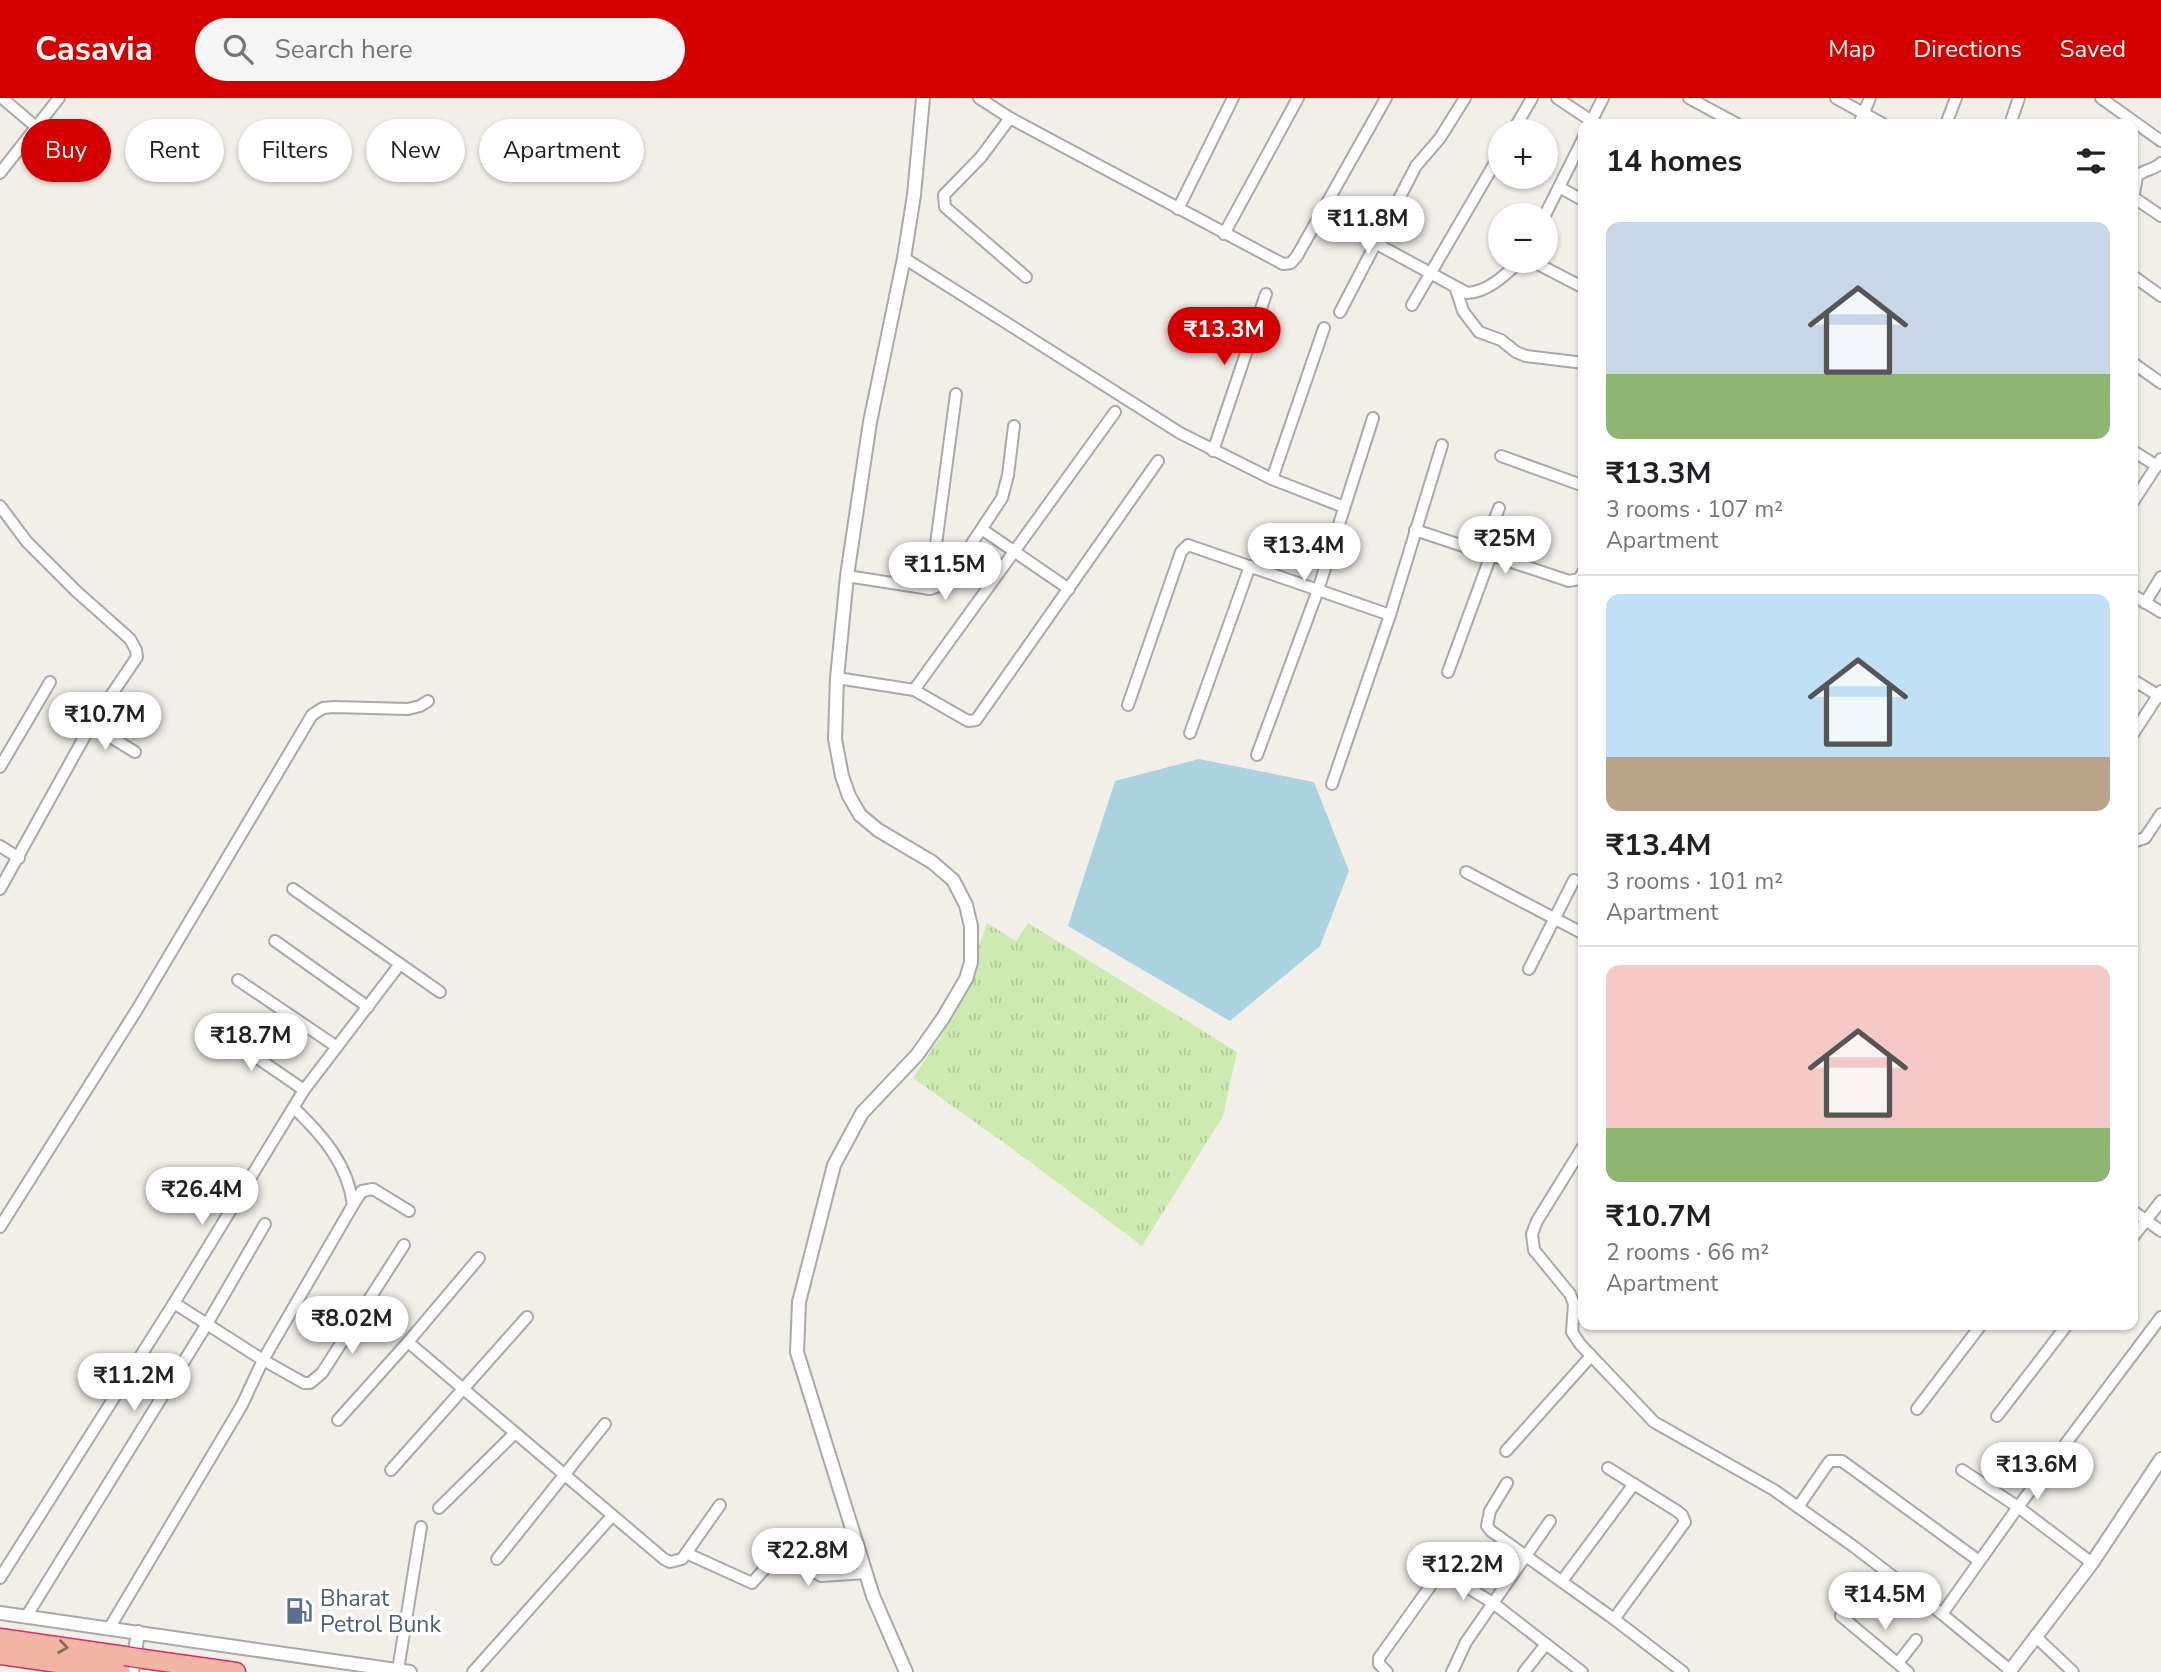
<!DOCTYPE html>
<html lang="en">
<head>
<meta charset="utf-8">
<style>
  body { margin:0; font-family:"Nunito Sans",sans-serif; background:#f6f6f6; color:#202124; height:100vh; display:flex; flex-direction:column; font-size:26px; white-space:nowrap }
  * { box-sizing:border-box; margin:0 }
  p { font-size:23px; color:#757577 }
  .icon { flex:none; width:38px; height:38px; fill:none; stroke:currentColor; stroke-width:2; stroke-linecap:round; stroke-linejoin:round }
  .map { position:relative; flex:1; overflow:hidden }
  .sheet { position:absolute; left:1578px; top:21px; width:560px; height:1211px; display:flex; flex-direction:column; background:#fff; border-radius:14px; box-shadow:0 2px 5px #0004 }
  .sheet>* { flex:none }
  .hud { position:absolute; left:21px; top:21px; width:665px; height:63px; display:flex; gap:14px }
  .buttons { position:absolute; left:1488px; top:21px; display:grid; gap:14px }
  .buttons a { display:grid; place-items:center; width:70px; height:70px; border-radius:50%; background:#fff; box-shadow:0 2px 5px #0004; font-size:35px }
  .price { position:absolute; translate:-50% -60px; padding:0 16px; border-radius:24px; background:#fff; color:#222; font-size:23px; line-height:46px; filter:drop-shadow(0 2px 4px #0008) }
  .price::after { content:''; position:absolute; left:50%; top:42px; width:21px; height:16px; margin-left:-10px; background:inherit; clip-path:polygon(0 0,100% 0,50% 100%) }
  .price.on { background:#d40000; color:#fff }
  ul { padding:0; list-style:none }
  li { display:grid; align-content:center; gap:14px; height:371px; padding:0 28px }
  li+li { border-top:2px solid #e0e0e0 }
  li span { display:grid; place-items:center; height:217px; border-radius:14px; color:#555 }
  li>.icon { margin-inline-start:auto }
  span .icon { width:126px; height:126px; fill:#fffc; stroke-width:1 }
  li b { font-size:30px }
  h2 { display:flex; justify-content:space-between; align-items:center; height:84px; padding:0 28px; font-size:30px }
  .pill { padding:0 24px; border-radius:32px; background:#fff; box-shadow:0 2px 5px #0004; font-size:24px; line-height:63px }
  .pill.on { background:#d40000; color:#fff }
  header { display:flex; align-items:center; gap:42px; box-sizing:border-box; height:98px; padding:0 35px; background:#d40000; color:#fff }
  header strong { font-size:33px }
  nav { display:flex; gap:38px; margin-inline-start:auto; font-size:24px }
  .search { width:490px; height:63px; background:#f6f6f6; display:flex; align-items:center; gap:18px; box-sizing:border-box; padding:0 24px; border-radius:38px; color:#757577; font-size:26px }
  .map>svg:first-child { display:block }
  .grass { fill:url(#grass-tufts) }
  .water { fill:#aad3df }
  .lines { fill:none; stroke-linecap:round; stroke-linejoin:round }
  .minor-casing { stroke:#a9a9a9; stroke-width:14 }
  .tertiary-casing { stroke:#a9a9a9; stroke-width:16 }
  .trunk-casing { stroke:#dc2a67; stroke-width:21 }
  .minor { stroke:#fff; stroke-width:10 }
  .tertiary { stroke:#fff; stroke-width:12 }
  .trunk { stroke:#f2b4a3; stroke-width:18 }
  .trunk-bridge-casing { stroke:#dc2a67; stroke-width:21; stroke-linecap:butt }
  .trunk-bridge { stroke:#f2b4a3; stroke-width:18 }
  .oneway { stroke:#8a6b62 }
  .labels { text-anchor:middle; dominant-baseline:central; stroke-width:7; stroke-linejoin:round; paint-order:stroke }
  .service-label { font-size:23px; fill:#4e5e75; stroke:#fff; text-anchor:start }
</style>
</head>
<body>
<header>
<strong>Casavia</strong>
<div class="search"><svg class="icon" aria-label="search" viewBox="0 0 24 24"><circle cx="10" cy="10" r="6"/><path d="M15 15l6 6"/></svg>Search here</div>
<nav><a>Map</a><a>Directions</a><a>Saved</a></nav>
</header>
<div class="map">
<svg width="2161" height="1574" viewBox="0 0 2161 1574">
  <defs>
    <pattern id="grass-tufts" width="24" height="20" patternUnits="userSpaceOnUse" patternTransform="scale(1.75)"><rect width="24" height="20" fill="#cdebb0"/><path d="M3 7l-1-3M5 7V3M7 7l1-3M15 17l-1-3M17 17v-4M19 17l1-3" fill="none" stroke="#b0c997"/></pattern>
  </defs>
  <rect width="100%" height="100%" fill="#f2efe9"/>
  <polygon class="grass" points="987,825 1016,843 1028,825 1237,954 1223,1018 1142,1148 1006,1046 913,980 956,915"/>
  <polygon class="water" points="1199,661 1314,684 1349,773 1320,848 1230,923 1068,828 1115,683"/>
  <g class="lines">
    <defs>
      <g id="minor">
        <polyline points="2,0 35,28"/>
        <polyline points="979,0 1010,20 1283,166 1291,165 1297,158 1386,0"/>
        <polyline points="1557,0 1596,26"/>
        <polyline points="1689,0 1737,26"/>
        <polyline points="1836,0 1883,26"/>
        <polyline points="2101,0 2161,43"/>
        <polyline points="1010,20 981,59 944,97 945,109 1026,179"/>
        <polyline points="1590,26 1603,0"/>
        <polyline points="1859,26 1870,0"/>
        <polyline points="1946,26 1956,0"/>
        <polyline points="2010,26 2019,0"/>
        <polyline points="1513,33 1532,0"/>
        <polyline points="0,75 59,0"/>
        <polyline points="1559,89 1584,103"/>
        <polyline points="2133,99 2161,118"/>
        <path d="M2133 102 2137 78C2145 71 2154 72 2161 65"/>
        <polyline points="1178,111 1233,0"/>
        <path d="M1320 115 1467 195C1488 194 1505 177 1520 163"/>
        <polyline points="1545,117 1584,39"/>
        <polyline points="1224,136 1298,0"/>
        <polyline points="904,160 1180,335 1272,381 1344,409"/>
        <polyline points="1532,163 1584,190"/>
        <polyline points="2133,178 2161,198"/>
        <polyline points="1456,191 1463,213 1479,234 1501,242 1516,254 1526,258 1584,265"/>
        <polyline points="1412,207 1500,56"/>
        <polyline points="1340,214 1416,68 1440,40 1465,0"/>
        <polyline points="2133,265 2161,285"/>
        <polyline points="1213,353 1266,196"/>
        <polyline points="2133,353 2157,368"/>
        <polyline points="1501,358 1584,388"/>
        <polyline points="1272,381 1324,230"/>
        <polyline points="2133,404 2161,361"/>
        <polyline points="0,408 27,444 76,493 130,541 136,552 137,559 91,627 0,791"/>
        <polyline points="983,432 1069,491"/>
        <polyline points="1415,432 1569,483 1579,481 1584,473"/>
        <polyline points="1482,454 1499,410"/>
        <polyline points="847,478 930,491 945,486 1002,400 1008,377 1014,328"/>
        <polyline points="930,491 956,296"/>
        <polyline points="2133,497 2161,514"/>
        <polyline points="2145,505 2161,479"/>
        <polyline points="1448,574 1491,457"/>
        <polyline points="837,580 914,592 968,623 976,622 1158,363"/>
        <polyline points="2133,582 2161,599"/>
        <polyline points="914,592 1115,314"/>
        <polyline points="1128,607 1181,454 1188,447 1390,517"/>
        <polyline points="91,627 135,654"/>
        <polyline points="1190,635 1250,468"/>
        <polyline points="2133,636 2161,593"/>
        <polyline points="1257,657 1318,492 1373,320"/>
        <polyline points="0,669 50,584"/>
        <polyline points="1332,686 1390,517 1442,347"/>
        <polyline points="2133,744 2145,740 2161,716"/>
        <polyline points="0,748 19,760"/>
        <polyline points="1466,774 1584,836"/>
        <polyline points="293,791 400,866"/>
        <polyline points="275,843 368,909"/>
        <polyline points="1529,871 1574,782"/>
        <polyline points="238,882 337,949"/>
        <polyline points="215,931 304,992"/>
        <path d="M294 1010C322 1037 348 1066 353 1107"/>
        <polyline points="1584,1047 1537,1123 1532,1136 1534,1152 1570,1196 1574,1206 1572,1234 1580,1246 1654,1324 1774,1392 1853,1448 1942,1516 2010,1572"/>
        <polyline points="2133,1113 2161,1133"/>
        <polyline points="0,1129 138,910 312,617 323,610 334,609 408,611 420,608 428,603"/>
        <polyline points="2133,1139 2161,1103"/>
        <polyline points="174,1205 263,1262 304,1285 310,1285 322,1275 404,1147"/>
        <polyline points="408,1244 479,1160"/>
        <polyline points="1917,1311 1981,1227"/>
        <polyline points="1997,1318 2067,1227"/>
        <polyline points="338,1322 408,1244 664,1461 670,1464 682,1461 720,1407"/>
        <polyline points="1506,1353 1591,1258"/>
        <polyline points="1608,1370 1677,1413 1682,1417 1685,1424 1614,1521"/>
        <polyline points="391,1372 527,1219"/>
        <polyline points="1962,1372 2018,1409 2092,1465"/>
        <polyline points="1507,1385 1490,1413 1487,1428 1491,1433 1614,1521 1683,1574"/>
        <polyline points="1798,1409 1827,1367 1830,1363 1842,1363 1979,1463"/>
        <polyline points="439,1410 515,1335"/>
        <polyline points="686,1455 752,1485 777,1457 789,1459 821,1478 866,1475"/>
        <polyline points="497,1461 605,1326"/>
        <polyline points="0,1480 174,1205 304,992 400,866 440,894"/>
        <polyline points="1562,1483 1634,1386"/>
        <polyline points="1942,1516 2018,1409 2161,1219"/>
        <polyline points="1841,1518 1908,1574"/>
        <polyline points="26,1519 207,1226 265,1126"/>
        <polyline points="110,1529 242,1307 263,1262 353,1107 362,1093 373,1091 409,1113"/>
        <polyline points="2035,1538 2073,1574"/>
        <polyline points="1898,1565 1916,1542"/>
        <polyline points="398,1572 421,1429"/>
        <polyline points="473,1574 612,1418"/>
        <polyline points="1387,1574 1379,1566 1379,1560 1441,1473 1493,1505 1582,1574"/>
        <polyline points="1452,1574 1466,1544 1550,1423"/>
        <polyline points="1524,1574 1546,1546"/>
      </g>
      <g id="tertiary">
        <polyline points="0,1515 410,1574"/>
        <polyline points="132,1574 138,1534"/>
        <polyline points="906,1574 873,1498 797,1254 799,1204 834,1067 862,1015 917,957 943,920 966,881 971,864 971,828 966,807 953,782 932,764 878,732 860,717 849,698 842,678 835,641 837,580 847,478 870,324 904,160 914,97 923,0"/>
        <polyline points="2009,1574 2092,1465 2161,1361"/>
      </g>
      <g id="trunk">
        <polyline points="0,1540 125,1558"/>
        <polyline points="0,1557 121,1574"/>
        <polyline points="144,1561 236,1574"/>
      </g>
    </defs>
    <use href="#minor" class="minor-casing"/>
    <use href="#tertiary" class="tertiary-casing"/>
    <use href="#trunk" class="trunk-casing"/>
    <use href="#minor" class="minor"/>
    <use href="#tertiary" class="tertiary"/>
    <use href="#trunk" class="trunk"/>
    <defs>
      <polyline id="trunk-bridge" points="125,1558 144,1561"/>
    </defs>
    <use href="#trunk-bridge" class="trunk-bridge-casing"/>
    <use href="#trunk-bridge" class="trunk-bridge"/>
  </g>
  <defs><path id="oneway-chevron" d="M-2-3.5L2.5 0L-2 3.5" fill="none" stroke-width="1.6" stroke-linecap="round" stroke-linejoin="round" transform="scale(1.75)"/></defs>
  <use class="oneway" href="#oneway-chevron" transform="translate(63 1549) rotate(8)"/>
  <defs>
    <symbol id="fuel-bare" viewBox="-9 -9 18 18"><path d="M-5.5-6h7V0h2V4h1.3V-2.5L3-4.5l.8-.8L6-3V5H2.5V1h-1V6h-7ZM-4.2-4.7v3.2H.2V-4.7Z" fill="#5c6f8a" stroke="#fff" stroke-width="2.5" paint-order="stroke"/></symbol>
  </defs>
  <g fill-rule="evenodd">
    <use href="#fuel-bare" x="280" y="1494" width="38" height="38"/>
  </g>
  <g class="labels">
    <g class="service-label">
      <text x="320" y="1500">Bharat<tspan x="320" dy="26">Petrol Bunk</tspan></text>
    </g>
  </g>
</svg>
<div class="buttons">
<a>+</a>
<a>−</a>
</div>
<b class="price" style="left:1368px;top:158px">₹11.8M</b>
<b class="price on" style="left:1224px;top:269px">₹13.3M</b>
<b class="price" style="left:1505px;top:478px">₹25M</b>
<b class="price" style="left:1304px;top:485px">₹13.4M</b>
<b class="price" style="left:945px;top:504px">₹11.5M</b>
<b class="price" style="left:105px;top:654px">₹10.7M</b>
<b class="price" style="left:251px;top:975px">₹18.7M</b>
<b class="price" style="left:202px;top:1129px">₹26.4M</b>
<b class="price" style="left:352px;top:1258px">₹8.02M</b>
<b class="price" style="left:134px;top:1315px">₹11.2M</b>
<b class="price" style="left:2037px;top:1404px">₹13.6M</b>
<b class="price" style="left:808px;top:1490px">₹22.8M</b>
<b class="price" style="left:1463px;top:1504px">₹12.2M</b>
<b class="price" style="left:1885px;top:1534px">₹14.5M</b>
<div class="hud">
<a class="pill on">Buy</a>
<a class="pill">Rent</a>
<a class="pill">Filters</a>
<a class="pill">New</a>
<a class="pill">Apartment</a>
</div>
<section class="sheet">
<h2>14 homes<svg class="icon" aria-label="filters" viewBox="0 0 24 24"><path d="M4 7h16M4 17h16"/><circle cx="9" cy="7" r="2"/><circle cx="15" cy="17" r="2"/></svg></h2>
<ul>
<li><span style="background:linear-gradient(#c9d6e8 70%,#8fb573 0)"><svg class="icon" aria-label="home" viewBox="0 0 24 24"><path d="M3 11l9-7 9 7M6 9v11h12V9"/></svg></span><div><b>₹13.3M</b><p>3 rooms · 107 m²</p><p>Apartment</p></div></li>
<li><span style="background:linear-gradient(#bfe0f5 75%,#b9a48a 0)"><svg class="icon" aria-label="home" viewBox="0 0 24 24"><path d="M3 11l9-7 9 7M6 9v11h12V9"/></svg></span><div><b>₹13.4M</b><p>3 rooms · 101 m²</p><p>Apartment</p></div></li>
<li><span style="background:linear-gradient(#f6c9c9 75%,#8fb573 0)"><svg class="icon" aria-label="home" viewBox="0 0 24 24"><path d="M3 11l9-7 9 7M6 9v11h12V9"/></svg></span><div><b>₹10.7M</b><p>2 rooms · 66 m²</p><p>Apartment</p></div></li>
</ul>
</section>
</div>
</body>
</html>
